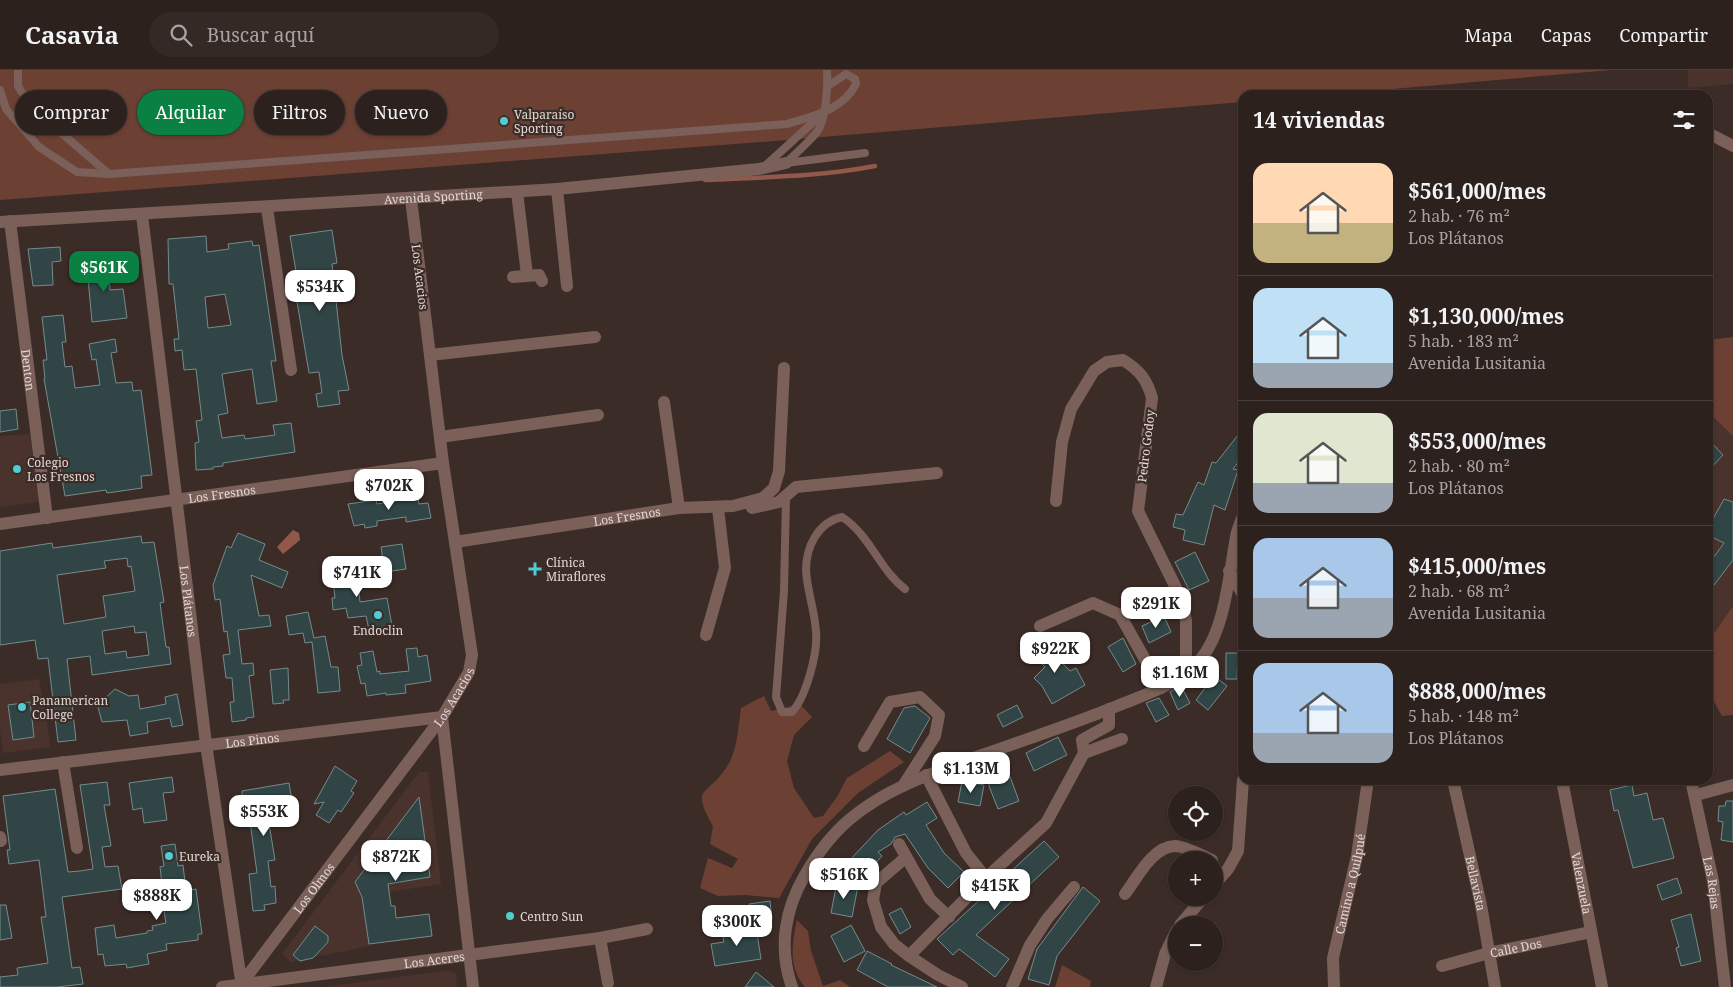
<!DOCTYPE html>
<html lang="es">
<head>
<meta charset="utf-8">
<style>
  body { margin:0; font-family:"Noto Serif",serif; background:#352926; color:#f1f3f6; height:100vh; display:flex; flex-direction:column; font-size:19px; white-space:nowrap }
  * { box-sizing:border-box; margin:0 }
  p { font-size:16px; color:#a7a3a4 }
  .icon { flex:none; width:28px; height:28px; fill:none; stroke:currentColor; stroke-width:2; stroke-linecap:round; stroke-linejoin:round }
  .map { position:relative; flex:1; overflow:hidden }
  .drawer { position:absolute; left:1238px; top:20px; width:475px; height:695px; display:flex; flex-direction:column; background:#2d211d; border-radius:15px; box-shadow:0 1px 4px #0004,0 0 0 1px #483e3b }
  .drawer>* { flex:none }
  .top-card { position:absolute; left:15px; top:20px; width:475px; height:45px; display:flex; gap:10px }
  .fabs { position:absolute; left:1168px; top:716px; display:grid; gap:10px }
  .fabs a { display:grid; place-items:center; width:55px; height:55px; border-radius:50%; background:#2d211d; box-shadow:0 1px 4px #0004,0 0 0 1px #483e3b; font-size:25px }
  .price { position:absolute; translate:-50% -42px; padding:0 11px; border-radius:10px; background:#fff; color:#222; font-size:16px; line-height:32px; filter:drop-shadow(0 1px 2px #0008) }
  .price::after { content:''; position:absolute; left:50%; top:30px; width:15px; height:11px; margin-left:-8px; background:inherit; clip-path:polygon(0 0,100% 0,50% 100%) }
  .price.current { background:#0b8043; color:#fff }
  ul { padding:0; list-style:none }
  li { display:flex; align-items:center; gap:15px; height:125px; padding:0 15px }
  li+li { border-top:1px solid #483e3b }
  li span { display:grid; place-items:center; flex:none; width:140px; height:100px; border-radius:15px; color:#555 }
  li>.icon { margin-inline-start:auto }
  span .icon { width:60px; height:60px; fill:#fffc; stroke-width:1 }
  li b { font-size:21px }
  h2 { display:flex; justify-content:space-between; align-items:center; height:60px; padding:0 15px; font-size:21px }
  .chip { padding:0 18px; border-radius:22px; background:#2d211d; box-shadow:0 1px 4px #0004,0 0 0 1px #483e3b; font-size:18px; line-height:45px }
  .chip.current { background:#0b8043; color:#fff }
  header { display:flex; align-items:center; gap:30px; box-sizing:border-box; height:70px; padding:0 25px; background:#2d211d; border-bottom:1px solid #483e3b }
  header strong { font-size:24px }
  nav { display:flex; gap:28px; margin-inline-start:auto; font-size:18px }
  .search { width:350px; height:45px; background:#352926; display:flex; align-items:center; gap:12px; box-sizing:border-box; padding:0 18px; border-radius:28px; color:#a7a3a4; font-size:19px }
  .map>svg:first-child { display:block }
  .built { fill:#49332c }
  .green { fill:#6d4034 }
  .water { fill:#905949 }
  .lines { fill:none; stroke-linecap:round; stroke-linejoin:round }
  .stream { stroke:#905949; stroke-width:4.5 }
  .building { fill:#314546; stroke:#758b8c; fill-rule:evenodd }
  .service { stroke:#7a6059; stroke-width:8 }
  .minor { stroke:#7a6059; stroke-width:12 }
  .tertiary { stroke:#7a6059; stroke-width:12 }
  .poi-dot { fill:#51ccd1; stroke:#3c2c27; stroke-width:2 }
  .labels { text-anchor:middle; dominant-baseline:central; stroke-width:4.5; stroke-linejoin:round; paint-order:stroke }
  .poi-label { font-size:12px; fill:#e3d9d6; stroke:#3c2c27; text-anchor:start }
  .street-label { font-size:12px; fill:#e3d9d6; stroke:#3c2c27 }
</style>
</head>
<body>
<header>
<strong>Casavia</strong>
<div class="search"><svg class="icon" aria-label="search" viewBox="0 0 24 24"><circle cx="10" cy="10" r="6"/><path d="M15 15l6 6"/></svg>Buscar aquí</div>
<nav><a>Mapa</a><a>Capas</a><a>Compartir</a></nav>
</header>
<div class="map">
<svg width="1733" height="917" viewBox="0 0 1733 917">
  <rect width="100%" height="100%" fill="#3c2c27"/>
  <g class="built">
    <polygon points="1688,0 1733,0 1733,14 1688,18"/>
    <polygon points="1708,342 1733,366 1733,536 1708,572"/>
    <polygon points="30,364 39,432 0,437 0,366"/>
    <polygon points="39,609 51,677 3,683 0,659 0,614"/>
    <polygon points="419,702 428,702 441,814 363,826 370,876 291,892 282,884"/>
    <polygon points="449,900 456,904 457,917 324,917"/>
  </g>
  <g class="green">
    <polygon points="0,0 1612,0 1323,25 1242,25 1242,32 774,71 0,130"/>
    <polygon points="1733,267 1733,366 1708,342 1708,270"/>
    <polygon points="1733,536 1733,645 1722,646 1708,621 1708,572"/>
    <path d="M764 626 771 641 800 634 812 647 794 665 787 691 794 718 814 748 823 746 837 727 847 708 890 681 904 692 858 723 812 769 779 828 745 825 718 826 700 818 708 788 732 798 738 789 710 774 713 756C690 715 707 727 726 698 738 681 738 657 741 638Z"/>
    <path d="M797 850 808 861 811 881 823 916 840 910 850 917H805C788 898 792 873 797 850Z"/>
    <polygon points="1062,895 1091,911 1090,917 1055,917"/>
  </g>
  <polygon class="water" points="293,460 299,463 300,470 283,484 277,477"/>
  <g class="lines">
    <path class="stream" d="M705 110C763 107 819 107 875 96"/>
  </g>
  <g class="building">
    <polygon points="332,160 337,193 332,194 342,285 349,320 338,321 340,334 318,337 316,324 322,323 319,302 309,303 294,214 298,213 290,166"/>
    <path d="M206 166 207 182 229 179 228 174 252 171 253 176 259 175 276 291H271L277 331 257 334 252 299 222 304 228 343 218 345 222 368 244 365 245 369 275 365 273 355 291 353 295 382 223 393V396L213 397V399L196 400 195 373 199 372 196 351 202 350 196 299 184 300 182 280 175 281 174 269H179L173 214H169L168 169ZM225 224 231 255 208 258 205 227Z"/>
    <polygon points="60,177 61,191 52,192 53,215 33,216 28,179"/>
    <polygon points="102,185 103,197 109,197 110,220 123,219 127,248 92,252 86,186"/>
    <polygon points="63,245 66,272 62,272 65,297 72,296 75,318 100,315 96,289 92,290 89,274 115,269 117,282 111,283 116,313 132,312 133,321 141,320 152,405 141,406 142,418 107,423 106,420 65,426 44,309 45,309 43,290 47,290 42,247"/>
    <polygon points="16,339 18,359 0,362 0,341"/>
    <polygon points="1242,360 1242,387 1233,399 1238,400 1225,440 1214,435 1204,475 1183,470 1185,460 1173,457 1176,444 1183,445 1198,412 1204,415 1212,392 1216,393"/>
    <polygon points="1708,369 1723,385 1708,401"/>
    <polygon points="417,424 419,434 428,433 431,448 406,452 406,447 377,451 377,456 365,458 364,454 354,456 348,434 376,430 377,434 406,429 405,426"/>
    <polygon points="1724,429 1733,432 1733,490 1708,523 1708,495 1724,473 1708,465 1708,446 1713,449"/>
    <polygon points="238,463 265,474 259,490 288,502 282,518 251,505 259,546 269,545 271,556 238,560 242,594 253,593 254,605 249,606 254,647 246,648 246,650 232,652 230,632 234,632 232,608 226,608 223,585 230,584 227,561 224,562 220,529 215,530 213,515 227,476 231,478"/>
    <path d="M141 466 142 473 154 472 164 532 160 533 166 577H169L171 594 92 605 90 586 67 589 76 670 58 672 48 588 38 589 35 570 0 575V481L52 473 53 478ZM127 488 128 497 131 496 135 521 103 526 106 547 64 554 57 505 106 498 104 491ZM134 556 135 563 146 562 149 585 127 588 126 581 105 584 102 561Z"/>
    <polygon points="402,474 406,499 385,502 381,477"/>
    <polygon points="1195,482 1209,511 1189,520 1175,492"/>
    <polygon points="342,486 350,492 353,516 358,515 360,532 387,528 392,556 369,560 366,546 348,548 346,538 333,540 332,528 335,528 331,494 336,493"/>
    <polygon points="308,542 314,568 325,566 331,597 338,597 340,621 318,623 312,572 305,573 303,563 289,565 286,546"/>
    <polygon points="1164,546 1171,562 1149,573 1142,556"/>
    <polygon points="1038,568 1070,601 1076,598 1085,615 1052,634 1042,616 1034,608 1045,597 1027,578"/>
    <polygon points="1123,568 1136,594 1123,602 1108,577"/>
    <polygon points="417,578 418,587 427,585 431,611 405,615 406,623 386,625 386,623 367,626 365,613 361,614 357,596 362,595 360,583 373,581 377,602 380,601 380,604 409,601 406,579"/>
    <polygon points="1226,583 1238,583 1237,609 1226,609"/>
    <polygon points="288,598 289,630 283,630 284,633 273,634 270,600"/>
    <polygon points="1214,606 1227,616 1208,640 1196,630"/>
    <polygon points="1181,616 1190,633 1178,640 1170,622"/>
    <polygon points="115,619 129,626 138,625 140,639 166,634 165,627 177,624 183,655 172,657 170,648 147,652 148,663 130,666 127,650 102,652 96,630 104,629"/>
    <polygon points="1159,628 1169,645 1156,652 1146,633"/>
    <polygon points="30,632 34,667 13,670 8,635"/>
    <polygon points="1017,635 1023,647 1003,657 997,645"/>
    <polygon points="915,636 930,648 910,683 887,669 904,638"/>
    <polygon points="1058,667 1067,685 1034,701 1026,683"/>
    <polygon points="989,692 1009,692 1009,704 1019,731 998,739 989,716"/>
    <polygon points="335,696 357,711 351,721 354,723 341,742 338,740 329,753 316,745 324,732 314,734"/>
    <polygon points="172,707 174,722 163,723 167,750 144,753 142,738 133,740 129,713"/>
    <polygon points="962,711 984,715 980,736 958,732"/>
    <polygon points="107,712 110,735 104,735 111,776 102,777 105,797 118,796 122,819 62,827 72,898 80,897 83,914 57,917 0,917 0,907 18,905 17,898 48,893 41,847 46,847 39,790 9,794 7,780 10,780 3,726 55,719 68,802 80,801 93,799 80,715"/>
    <polygon points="289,713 293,737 267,741 275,790 268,791 271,817 275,816 276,833 264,835 265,840 253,841 249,804 257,803 249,744 243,745 242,721"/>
    <polygon points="1632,715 1634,726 1647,723 1653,750 1663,748 1674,788 1633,798 1618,740 1614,741 1610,720"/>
    <polygon points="419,727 430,807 388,814 391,836 395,836 396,848 429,844 432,866 369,874 362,827 355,812"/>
    <polygon points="1726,731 1733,731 1733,772 1721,770 1723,752 1718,751 1719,736 1725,736"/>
    <polygon points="927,732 937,748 926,755 944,783 964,802 948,818 928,798 905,764 895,767 891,774 878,782 882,786 864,806 848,792 878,760 904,742 906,745"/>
    <polygon points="1044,771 1059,787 976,865 1009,889 995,907 959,879 953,885 937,869"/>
    <polygon points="175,774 178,796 183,795 186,821 196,819 202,864 198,864 198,870 166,874 167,880 147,884 149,894 127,898 126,894 105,896 103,884 98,885 95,858 114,855 116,868 147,863 147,861 153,860 152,856 166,853 161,823 163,823 160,797 164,796 161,776"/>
    <polygon points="1677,808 1682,823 1662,830 1657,815"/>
    <polygon points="837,812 858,816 852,847 831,843"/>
    <polygon points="1083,817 1100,831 1057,886 1049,915 1028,909 1037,879"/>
    <polygon points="770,831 772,849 752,852 749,834"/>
    <polygon points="0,835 6,835 12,868 0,870"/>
    <polygon points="901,838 911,857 900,864 889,844"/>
    <polygon points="1691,844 1701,891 1681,896 1676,878 1679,877 1671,850"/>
    <polygon points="851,855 865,881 844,892 831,866"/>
    <polygon points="315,856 328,866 328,872 313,888 300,891 293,885"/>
    <polygon points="756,857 761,889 715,896 711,874 724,872 722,862"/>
    <polygon points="867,881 892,894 891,895 937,917 888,917 857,900"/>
    <polygon points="756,902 774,917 745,917"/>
  </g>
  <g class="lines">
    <g class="service">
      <polyline points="18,0 18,16 30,36 109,104"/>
      <path d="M0 20 6 39 39 77 77 102 109 104 787 54C813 46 843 40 856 14L855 9 846 4 828 16"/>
      <path d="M786 93C796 83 808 73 817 62 826 50 828 16 827 0"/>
      <polyline points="786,93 865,83"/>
      <polyline points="765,96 821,45"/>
      <path d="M786 428 784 521 776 627 782 642H792C806 627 818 583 816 562 815 541 807 521 806 500 806 477 818 452 842 447 870 465 879 499 905 519"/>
    </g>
    <g class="minor">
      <polyline points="1708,63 1733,76"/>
      <polyline points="557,119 567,216"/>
      <polyline points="517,122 527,205"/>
      <polyline points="267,138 291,300"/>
      <path id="s1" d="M142 145 206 674 242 917"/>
      <path id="s2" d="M10 151 47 448"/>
      <path id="s3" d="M0 152 557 119 759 99 786 93"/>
      <polyline points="513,207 539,205 542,211"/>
      <polyline points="430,285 595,267"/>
      <polyline points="664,332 679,438"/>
      <polyline points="440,367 598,345"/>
      <path d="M1056 431 1062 372 1071 339 1094 301 1107 292 1123 290C1139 300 1147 309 1152 328L1138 441 1182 530 1186 551V604"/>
      <polyline points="752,438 779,432 796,417 937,403"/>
      <path id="s4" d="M0 454 443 393"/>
      <path id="s5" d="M455 472 679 438 733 436 763 428 774 418 779 401 784 298"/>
      <polyline points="1229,501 1242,523"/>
      <polyline points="1040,556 1093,533 1120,545 1161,618"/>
      <polyline points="706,565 725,498 718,438"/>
      <polyline points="442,647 473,917"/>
      <polyline points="864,676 890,632 920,627 939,645 935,666 903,716"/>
      <polyline points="1084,683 1082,670 1109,655 1109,639"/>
      <polyline points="63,692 77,778"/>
      <path id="s6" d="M0 700 442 647"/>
      <polyline points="926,705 966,783 986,808"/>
      <path id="s7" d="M1453 710 1481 835 1495 917"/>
      <path id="s8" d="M1562 710 1602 917"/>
      <polyline points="1696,725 1733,715"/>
      <polyline points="0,767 1,771"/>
      <polyline points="899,774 930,829 949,847"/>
      <polyline points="905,788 876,813 873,830 881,857 894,874 909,886 938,905 962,917"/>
      <polyline points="1214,815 1228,799 1238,781 1243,710"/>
      <path d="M1125 824C1137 808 1153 776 1175 776 1186 776 1202 786 1212 790"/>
      <polyline points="1180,855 1203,828"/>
      <polyline points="600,868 608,913"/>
      <polyline points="909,886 986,808 1046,753 1084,683 1122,669"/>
      <path id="s9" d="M1442 896 1489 883 1591 862"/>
      <path id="s10" d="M222 917 600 868 647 859"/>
      <path id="s11" d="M239 917 442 647 469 602 472 585 443 393 411 129"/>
      <polyline points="1012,917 1030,875 1047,849 1074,817"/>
      <polyline points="1156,917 1165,884 1176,861"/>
      <path id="s12" d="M1334 917 1333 888 1357 786 1368 710"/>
    </g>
    <g class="tertiary">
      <path id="s13" d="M1691 710 1713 811 1725 917"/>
      <path d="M792 917C778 878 785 839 805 805 817 784 831 765 850 749 888 717 936 702 982 685 1027 669 1073 654 1117 636 1146 624 1178 615 1199 591 1226 561 1229 501 1237 462L1242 448"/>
    </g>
  </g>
  <g class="poi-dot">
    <circle cx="504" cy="51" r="5"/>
    <circle cx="17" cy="399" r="5"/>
    <path d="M532.5 491.5h5v5h5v5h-5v5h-5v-5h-5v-5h5z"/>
    <circle cx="378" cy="545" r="5"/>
    <circle cx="22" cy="637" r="5"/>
    <circle cx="169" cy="786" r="5"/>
    <circle cx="510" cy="846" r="5"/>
  </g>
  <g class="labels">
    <g class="poi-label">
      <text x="514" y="44">Valparaíso<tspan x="514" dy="14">Sporting</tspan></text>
      <text x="27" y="392">Colegio<tspan x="27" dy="14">Los Fresnos</tspan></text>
      <text x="546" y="492">Clínica<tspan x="546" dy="14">Miraflores</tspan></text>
      <text x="378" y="560" text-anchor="middle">Endoclin</text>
      <text x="32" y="630">Panamerican<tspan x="32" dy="14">College</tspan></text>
      <text x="179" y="786">Eureka</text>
      <text x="520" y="846">Centro Sun</text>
    </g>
    <g class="street-label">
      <text stroke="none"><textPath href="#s3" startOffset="434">Avenida Sporting</textPath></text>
      <text transform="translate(420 207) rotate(83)">Los Acacios</text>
      <text stroke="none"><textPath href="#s2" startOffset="150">Denton</textPath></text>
      <text transform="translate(1146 376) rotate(-83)">Pedro Godoy</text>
      <text stroke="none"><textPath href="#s4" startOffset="224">Los Fresnos</textPath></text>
      <text stroke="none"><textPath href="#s5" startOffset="174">Los Fresnos</textPath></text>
      <text stroke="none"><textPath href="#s1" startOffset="389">Los Plátanos</textPath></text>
      <text stroke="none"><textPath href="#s11" startOffset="361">Los Acacios</textPath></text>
      <text stroke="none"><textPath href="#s6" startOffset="254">Los Pinos</textPath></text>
      <text stroke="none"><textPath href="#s7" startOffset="106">Bellavista</textPath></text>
      <text stroke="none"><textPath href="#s13" startOffset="105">Las Rejas</textPath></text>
      <text stroke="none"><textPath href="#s12" startOffset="105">Camino a Quilpué</textPath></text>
      <text stroke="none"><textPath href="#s8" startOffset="105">Valenzuela</textPath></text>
      <text stroke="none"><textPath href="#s11" startOffset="124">Los Olmos</textPath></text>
      <text stroke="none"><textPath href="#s9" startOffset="76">Calle Dos</textPath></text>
      <text stroke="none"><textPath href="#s10" startOffset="214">Los Aceres</textPath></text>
    </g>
  </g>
</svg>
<div class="fabs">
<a><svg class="icon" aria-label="locate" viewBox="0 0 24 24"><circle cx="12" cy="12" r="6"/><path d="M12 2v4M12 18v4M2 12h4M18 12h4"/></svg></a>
<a>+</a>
<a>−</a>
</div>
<b class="price current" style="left:104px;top:223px">$561K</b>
<b class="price" style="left:320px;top:242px">$534K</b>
<b class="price" style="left:389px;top:441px">$702K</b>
<b class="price" style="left:357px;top:528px">$741K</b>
<b class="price" style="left:1156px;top:559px">$291K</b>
<b class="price" style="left:1055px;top:604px">$922K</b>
<b class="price" style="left:1180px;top:628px">$1.16M</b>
<b class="price" style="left:971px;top:724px">$1.13M</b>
<b class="price" style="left:264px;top:767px">$553K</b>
<b class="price" style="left:396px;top:812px">$872K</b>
<b class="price" style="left:844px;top:830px">$516K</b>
<b class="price" style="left:995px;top:841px">$415K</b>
<b class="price" style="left:157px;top:851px">$888K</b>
<b class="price" style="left:737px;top:877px">$300K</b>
<div class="top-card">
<a class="chip">Comprar</a>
<a class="chip current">Alquilar</a>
<a class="chip">Filtros</a>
<a class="chip">Nuevo</a>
</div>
<section class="drawer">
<h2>14 viviendas<svg class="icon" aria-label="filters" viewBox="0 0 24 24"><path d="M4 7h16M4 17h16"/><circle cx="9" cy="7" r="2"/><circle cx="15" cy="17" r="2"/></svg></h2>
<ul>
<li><span style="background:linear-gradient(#ffd9b3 60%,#c2b280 0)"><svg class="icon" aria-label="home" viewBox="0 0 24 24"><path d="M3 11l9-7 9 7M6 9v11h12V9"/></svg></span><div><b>$561,000/mes</b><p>2 hab. · 76 m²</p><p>Los Plátanos</p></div></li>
<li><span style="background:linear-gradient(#bfe0f5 75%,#9aa5b1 0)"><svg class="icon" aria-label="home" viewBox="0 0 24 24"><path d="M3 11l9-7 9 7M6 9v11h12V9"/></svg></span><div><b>$1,130,000/mes</b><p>5 hab. · 183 m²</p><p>Avenida Lusitania</p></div></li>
<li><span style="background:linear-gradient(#dfe7d0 70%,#9aa5b1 0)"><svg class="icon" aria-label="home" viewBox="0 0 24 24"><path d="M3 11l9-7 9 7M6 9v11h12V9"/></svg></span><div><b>$553,000/mes</b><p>2 hab. · 80 m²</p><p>Los Plátanos</p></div></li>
<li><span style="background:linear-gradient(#a9c7e8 60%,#9aa5b1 0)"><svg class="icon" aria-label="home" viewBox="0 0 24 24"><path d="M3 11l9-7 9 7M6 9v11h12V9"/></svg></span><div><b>$415,000/mes</b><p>2 hab. · 68 m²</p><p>Avenida Lusitania</p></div></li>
<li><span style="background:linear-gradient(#a9c7e8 70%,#9aa5b1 0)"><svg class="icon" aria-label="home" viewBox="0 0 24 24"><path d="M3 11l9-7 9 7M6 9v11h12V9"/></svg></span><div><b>$888,000/mes</b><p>5 hab. · 148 m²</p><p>Los Plátanos</p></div></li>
</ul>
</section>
</div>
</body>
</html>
